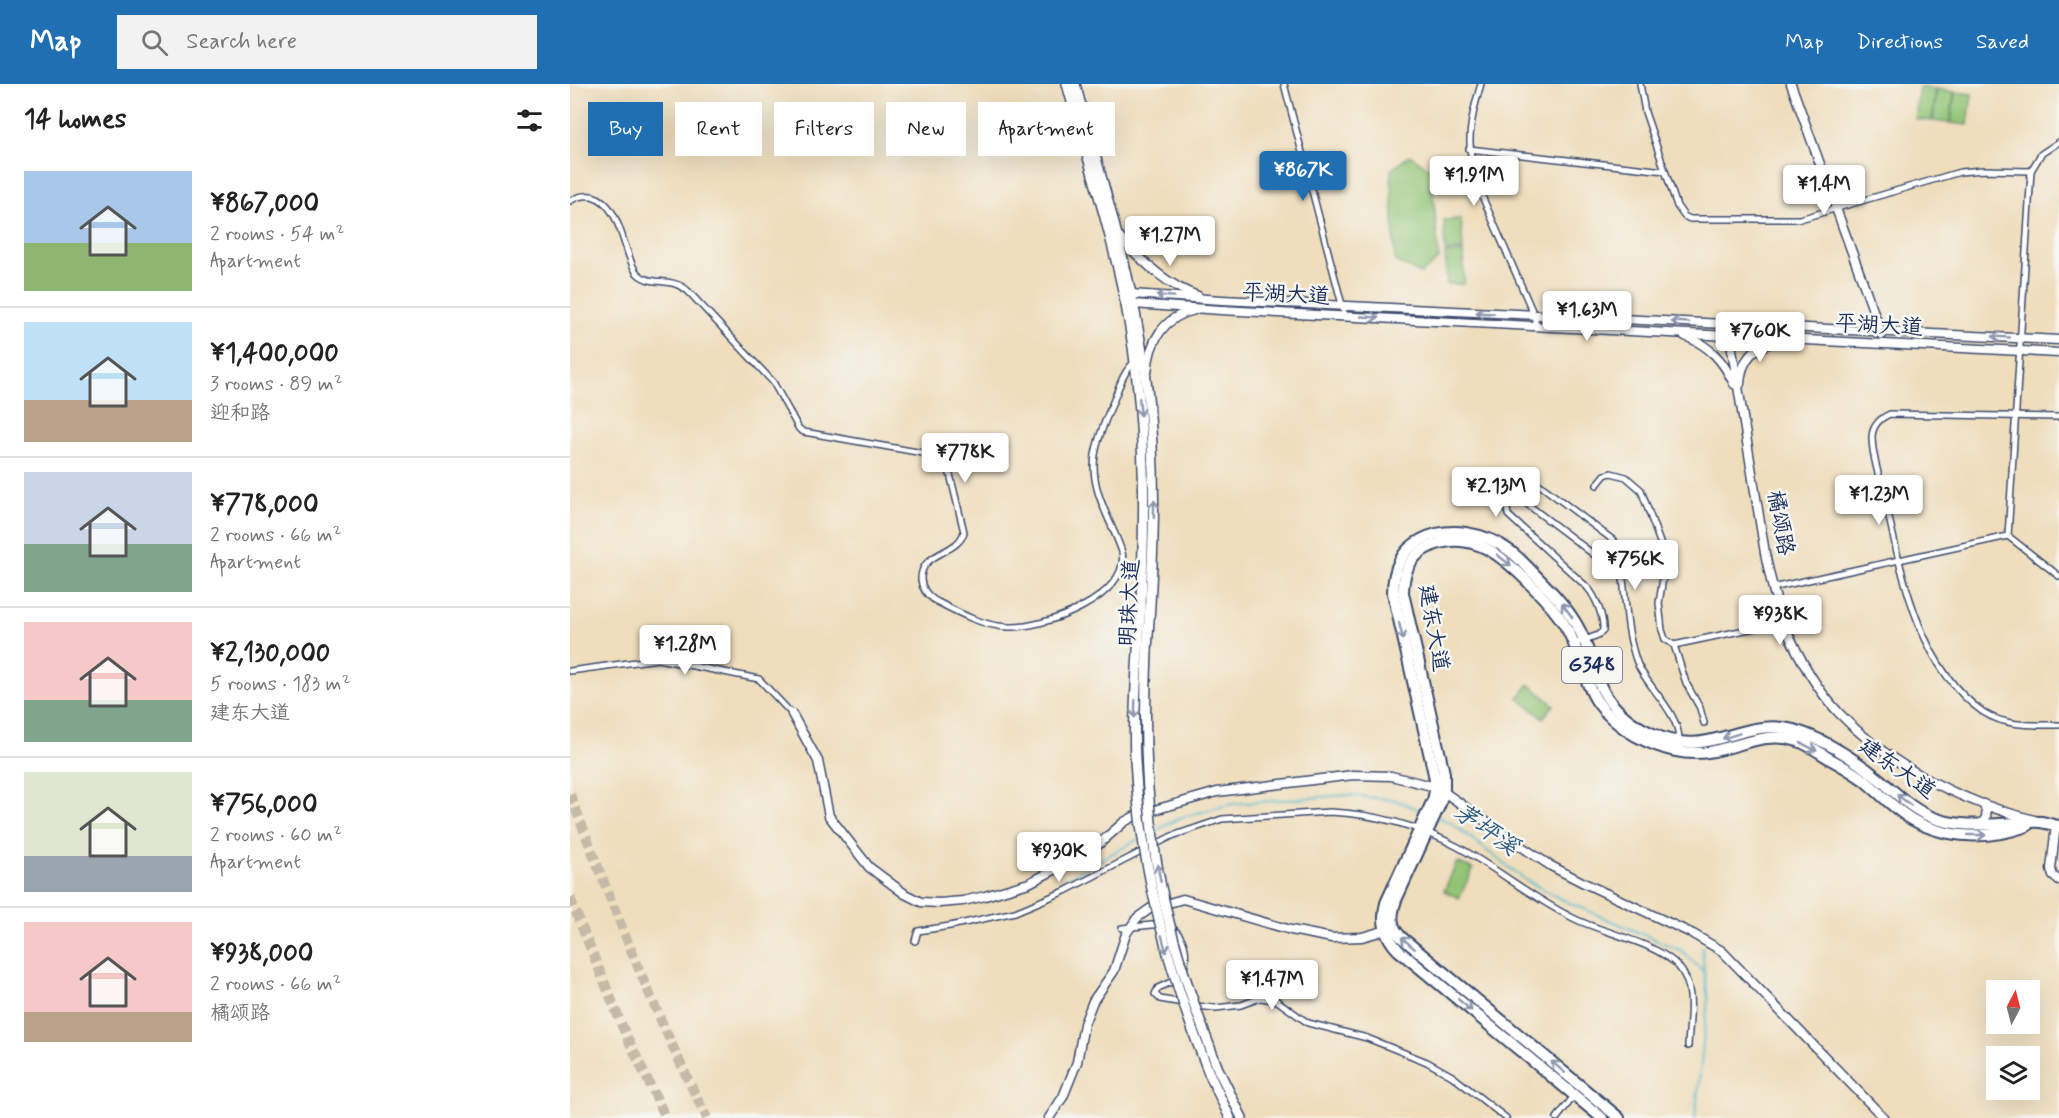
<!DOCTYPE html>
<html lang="en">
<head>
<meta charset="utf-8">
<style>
  body { margin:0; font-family:Mynerve,"LXGW WenKai TC",sans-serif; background:#f2f2f2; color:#222; height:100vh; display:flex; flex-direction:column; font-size:22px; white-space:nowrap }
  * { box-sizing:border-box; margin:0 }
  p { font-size:20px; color:#767676 }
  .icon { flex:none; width:33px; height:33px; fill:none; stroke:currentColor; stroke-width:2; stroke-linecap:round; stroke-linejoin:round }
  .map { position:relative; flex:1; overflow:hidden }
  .side { display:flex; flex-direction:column; background:#fff; width:570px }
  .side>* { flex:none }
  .banner { position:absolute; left:18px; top:18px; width:570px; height:54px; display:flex; gap:12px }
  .needle { width:39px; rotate:7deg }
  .fabs { position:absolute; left:1416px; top:896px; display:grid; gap:12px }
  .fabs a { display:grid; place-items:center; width:54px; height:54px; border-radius:0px; background:#fff; box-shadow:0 6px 24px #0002; font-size:30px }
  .price { position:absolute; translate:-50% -51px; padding:0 14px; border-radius:6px; background:#fff; color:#222; font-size:20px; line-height:39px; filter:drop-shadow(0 2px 3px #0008) }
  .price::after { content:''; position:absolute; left:50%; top:36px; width:18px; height:14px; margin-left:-9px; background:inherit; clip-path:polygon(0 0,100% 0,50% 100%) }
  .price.selected { background:#1f6fb2; color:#fff }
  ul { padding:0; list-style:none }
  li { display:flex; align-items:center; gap:18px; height:150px; padding:0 24px }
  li+li { border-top:2px solid #e0e0e0 }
  li span { display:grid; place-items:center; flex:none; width:168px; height:120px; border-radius:0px; color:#555 }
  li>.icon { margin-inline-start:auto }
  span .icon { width:72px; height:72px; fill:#fffc; stroke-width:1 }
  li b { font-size:26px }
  h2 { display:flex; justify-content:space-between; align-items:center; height:72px; padding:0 24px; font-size:26px }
  .chip { padding:0 21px; border-radius:0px; background:#fff; box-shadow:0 6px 24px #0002; font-size:21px; line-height:54px }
  .chip.selected { background:#1f6fb2; color:#fff }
  header { display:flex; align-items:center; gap:36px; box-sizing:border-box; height:84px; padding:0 30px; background:#1f6fb2; color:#fff }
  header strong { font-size:28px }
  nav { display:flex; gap:33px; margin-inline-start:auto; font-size:21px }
  .search { width:420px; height:54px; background:#f2f2f2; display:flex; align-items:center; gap:15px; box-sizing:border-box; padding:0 21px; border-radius:0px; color:#767676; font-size:22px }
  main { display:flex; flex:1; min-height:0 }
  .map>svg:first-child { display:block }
  .grass { fill:#92c474; stroke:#567a69; stroke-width:1.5 }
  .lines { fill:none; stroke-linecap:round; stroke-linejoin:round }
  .stream { stroke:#4fb8cc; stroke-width:2 }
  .highway-tunnel { stroke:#c5baa8; stroke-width:10; stroke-dasharray:10 5; stroke-linecap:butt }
  .street-casing { stroke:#3b496c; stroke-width:8 }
  .secondary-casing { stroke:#3b496c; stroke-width:11 }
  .primary-casing { stroke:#3b496c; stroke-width:12 }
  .highway-casing { stroke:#3b496c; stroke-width:14 }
  .street { stroke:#fff; stroke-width:5 }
  .secondary { stroke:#fff; stroke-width:8 }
  .primary { stroke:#fff; stroke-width:9 }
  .highway { stroke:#fff; stroke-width:10 }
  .primary-bridge-casing { stroke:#3b496c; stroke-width:12; stroke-linecap:butt }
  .primary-bridge { stroke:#fff; stroke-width:9 }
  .oneway { stroke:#8d97ae }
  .labels { text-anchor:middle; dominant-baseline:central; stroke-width:5; stroke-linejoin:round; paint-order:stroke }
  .shield { fill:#f6f6f2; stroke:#5d6b8a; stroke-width:1.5 }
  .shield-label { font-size:21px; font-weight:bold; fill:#1b2f5e }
  .street-label { font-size:22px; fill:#1b2f5e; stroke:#f6f6f2 }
  .water-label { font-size:24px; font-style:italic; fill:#2b587f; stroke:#f6f6f2 }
</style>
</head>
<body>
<header>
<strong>Map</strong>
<div class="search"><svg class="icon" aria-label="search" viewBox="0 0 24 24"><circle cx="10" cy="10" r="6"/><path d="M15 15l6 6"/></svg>Search here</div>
<nav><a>Map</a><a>Directions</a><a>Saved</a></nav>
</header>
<main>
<section class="side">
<h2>14 homes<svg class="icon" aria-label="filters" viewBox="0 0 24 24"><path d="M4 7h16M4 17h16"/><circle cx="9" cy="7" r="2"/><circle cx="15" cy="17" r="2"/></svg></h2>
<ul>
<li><span style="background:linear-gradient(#a9c7e8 60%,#8fb573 0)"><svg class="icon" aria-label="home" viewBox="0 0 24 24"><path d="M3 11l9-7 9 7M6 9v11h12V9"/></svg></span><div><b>¥867,000</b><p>2 rooms · 54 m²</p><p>Apartment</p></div></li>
<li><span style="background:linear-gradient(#bfe0f5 65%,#b9a48a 0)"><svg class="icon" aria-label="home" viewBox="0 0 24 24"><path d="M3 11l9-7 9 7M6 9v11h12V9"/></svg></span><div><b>¥1,400,000</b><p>3 rooms · 89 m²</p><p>迎和路</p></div></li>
<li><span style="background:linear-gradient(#c9d6e8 60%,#7fa58c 0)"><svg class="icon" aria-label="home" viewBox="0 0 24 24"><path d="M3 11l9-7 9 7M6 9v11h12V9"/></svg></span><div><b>¥778,000</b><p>2 rooms · 66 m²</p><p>Apartment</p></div></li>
<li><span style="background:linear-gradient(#f6c9c9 65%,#7fa58c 0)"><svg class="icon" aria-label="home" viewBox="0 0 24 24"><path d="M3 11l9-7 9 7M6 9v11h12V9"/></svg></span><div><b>¥2,130,000</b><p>5 rooms · 183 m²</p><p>建东大道</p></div></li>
<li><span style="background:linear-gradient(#dfe7d0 70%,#9aa5b1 0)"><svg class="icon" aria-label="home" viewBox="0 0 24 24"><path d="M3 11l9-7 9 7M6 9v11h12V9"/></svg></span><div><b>¥756,000</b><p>2 rooms · 60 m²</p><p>Apartment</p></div></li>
<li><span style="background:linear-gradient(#f6c9c9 75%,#b9a48a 0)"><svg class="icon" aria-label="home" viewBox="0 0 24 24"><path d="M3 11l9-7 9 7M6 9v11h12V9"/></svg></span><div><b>¥938,000</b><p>2 rooms · 66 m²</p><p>橘颂路</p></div></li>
</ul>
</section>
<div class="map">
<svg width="1489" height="1034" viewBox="0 0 1489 1034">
  <rect width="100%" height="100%" fill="#f6f6f2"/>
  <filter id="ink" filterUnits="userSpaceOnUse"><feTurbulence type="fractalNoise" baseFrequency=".0167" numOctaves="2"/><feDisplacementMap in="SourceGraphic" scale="12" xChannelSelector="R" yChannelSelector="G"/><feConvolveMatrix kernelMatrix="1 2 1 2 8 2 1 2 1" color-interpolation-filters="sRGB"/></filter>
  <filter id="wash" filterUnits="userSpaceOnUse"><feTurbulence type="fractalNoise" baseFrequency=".008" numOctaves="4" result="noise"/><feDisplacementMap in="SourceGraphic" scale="24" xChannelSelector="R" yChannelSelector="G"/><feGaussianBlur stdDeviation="1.35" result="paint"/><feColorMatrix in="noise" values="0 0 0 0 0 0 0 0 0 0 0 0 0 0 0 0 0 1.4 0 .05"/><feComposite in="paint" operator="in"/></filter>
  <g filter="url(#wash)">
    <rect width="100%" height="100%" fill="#efddbb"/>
    <g class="grass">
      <polygon points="1349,3 1366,5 1362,37 1345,35"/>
      <polygon points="1367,5 1384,8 1380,39 1363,37"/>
      <polygon points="1385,8 1402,10 1398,41 1381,39"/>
      <polygon points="840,71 861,86 869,175 851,190 825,177 821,86"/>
      <polygon points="891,135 893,166 875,167 874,136"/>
      <polygon points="893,168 894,200 877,200 875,169"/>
      <polygon points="959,600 984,621 973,634 948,614"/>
      <polygon points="887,778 903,785 889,814 874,807"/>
    </g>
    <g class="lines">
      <g class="stream">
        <polyline points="867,733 880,738 954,795 995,817 1112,867 1134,888 1138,915 1125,1034"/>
        <polyline points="585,747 612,733 662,720 777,711 825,716 853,727"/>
        <polyline points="490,798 569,755"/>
        <polyline points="1132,863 1134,887"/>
      </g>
    </g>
  </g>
  <g filter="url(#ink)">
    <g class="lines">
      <g class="highway-tunnel">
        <path d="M0 710C42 820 84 929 137 1034"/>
        <polyline points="0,814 55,949 96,1034"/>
      </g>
      <defs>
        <g id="street">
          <polyline points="714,0 775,232"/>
          <path d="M911 0C899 39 895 63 908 103L964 231 966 242"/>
          <polyline points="1070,0 1075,28 1107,122 1114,132 1120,135 1230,135 1390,88 1413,86 1461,87"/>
          <polyline points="1489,58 1471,70 1461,87 1438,452 1489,492"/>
          <polyline points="899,65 1095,87"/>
          <path d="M0 117C7 112 13 111 22 112 46 118 51 152 59 172 61 178 63 184 67 189 80 203 102 192 118 207L203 298 229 345 234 348 364 371 373 374 378 382 394 448C388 471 350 467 351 496 352 505 357 511 364 516 387 528 412 542 438 543 473 545 561 513 552 468 542 437 519 406 525 371 528 352 536 335 543 318 549 304 553 287 565 278"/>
          <path d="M1489 333 1320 330C1310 334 1303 342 1302 352 1302 373 1310 395 1315 415 1331 487 1348 583 1413 628 1436 643 1463 641 1489 641"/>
          <path d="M954 389 1043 456 1048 462C1057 501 1053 543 1068 581 1079 605 1110 630 1109 657"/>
          <polyline points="1027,401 1035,391 1041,389 1056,393 1071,406 1096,475 1089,519 1092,546 1095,555 1104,561 1116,599 1130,624 1134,639"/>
          <polyline points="1202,504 1438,452"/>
          <path d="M1004 560 1028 551 1033 547C1034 533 1026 513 1017 503L938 431 937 424 943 414H949L1035 479 1043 481H1051"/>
          <polyline points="1104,561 1213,538"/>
          <polyline points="0,587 88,575 189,595 222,630"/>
          <path d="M601 843C615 852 618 870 614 885"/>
          <polyline points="552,844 592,840"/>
          <path d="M345 857 348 847 380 842 445 828 495 807 602 752 652 735 760 728C804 730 849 742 888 763 928 785 963 815 1005 835 1034 849 1087 859 1108 882 1127 903 1119 936 1118 962"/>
          <polyline points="608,895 588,904 585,910 590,915 613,919"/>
          <polyline points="625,922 646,924 671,921 690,914 706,916 738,939 797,954 857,978 882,992 936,1034"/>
          <polyline points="987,1034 1004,1012"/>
        </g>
        <g id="secondary">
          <polyline points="1221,0 1312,251"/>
          <path d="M548 152C572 176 595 201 628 212"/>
          <path d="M1159 247 1195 469C1200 493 1205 517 1214 540 1228 572 1245 604 1269 629 1321 683 1392 718 1464 736"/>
          <path d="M1115 252C1140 262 1153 276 1164 300"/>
          <polyline points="1489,256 652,216 561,210 554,215 563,220 651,226 1489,269"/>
          <path d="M577 289C579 258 593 233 625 226"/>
          <path d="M1170 300C1171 277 1183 262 1206 258"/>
          <polyline points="222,630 248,677 259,732 299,783 335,810 351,818 369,819 393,817 415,812 459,799 521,767 554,738 567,731 647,708 783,691 821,692 858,701 874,708 949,761 981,782 1014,799 1123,850 1152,867 1314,1034"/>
          <path d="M1407 741C1417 738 1419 729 1413 720"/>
          <polyline points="1486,741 1481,785 1483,792 1489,796"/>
          <polyline points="479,1034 493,1013 507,978 514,940 523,917 544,887 556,850 567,834 581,824 613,815 721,846 762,854 792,853 820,845"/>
        </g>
        <g id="primary">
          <path d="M497 0C517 73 541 146 556 221 578 336 576 451 568 567"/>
          <path d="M505 0C533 101 565 200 577 304 588 392 583 480 577 567"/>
          <polyline points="648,985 672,1034"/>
          <polyline points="639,989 660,1034"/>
        </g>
        <g id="highway">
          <path d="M1032 1034 828 866C815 852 811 838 816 819L863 716 866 703 864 690 823 509C823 487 830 467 851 456 879 441 916 449 940 467 952 476 962 488 973 499 988 514 1002 530 1011 549 1021 569 1023 593 1036 612 1047 628 1063 641 1081 649 1136 676 1164 638 1213 644 1244 648 1285 675 1309 695 1326 709 1342 726 1364 734 1391 744 1420 740 1449 739 1456 738 1464 737 1471 738 1477 739 1483 741 1489 742"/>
          <path d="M1049 1034 831 853C820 842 821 831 826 816L870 720 874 705V689L833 509C833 490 839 473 857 464 901 442 935 474 963 503 976 516 988 529 997 545 1010 567 1012 594 1026 616 1036 631 1051 643 1066 652 1089 665 1118 673 1144 667 1173 661 1198 647 1228 657 1239 661 1249 668 1260 675 1271 681 1283 688 1294 696 1310 709 1325 726 1343 736 1378 756 1421 755 1457 742"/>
        </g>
      </defs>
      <use href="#street" class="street-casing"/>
      <use href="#secondary" class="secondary-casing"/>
      <use href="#primary" class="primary-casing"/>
      <use href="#highway" class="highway-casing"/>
      <use href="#street" class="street"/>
      <use href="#secondary" class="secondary"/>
      <use href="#primary" class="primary"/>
      <use href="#highway" class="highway"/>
      <defs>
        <g id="primary-bridge">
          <path d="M568 567C566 603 563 640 565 676 570 785 599 889 639 989"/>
          <path d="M577 567C573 657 576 747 598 834 611 886 629 935 648 985"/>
        </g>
      </defs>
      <use href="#primary-bridge" class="primary-bridge-casing"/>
      <use href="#primary-bridge" class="primary-bridge"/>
    </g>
    <defs><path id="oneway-shaft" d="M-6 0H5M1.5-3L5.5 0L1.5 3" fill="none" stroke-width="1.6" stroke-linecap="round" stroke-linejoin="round" transform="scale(1.5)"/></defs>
    <g class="oneway">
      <use href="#oneway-shaft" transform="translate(595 212) rotate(-176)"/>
      <use href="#oneway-shaft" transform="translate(915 229) rotate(-177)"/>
      <use href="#oneway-shaft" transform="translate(800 233) rotate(3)"/>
      <use href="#oneway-shaft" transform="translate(1110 238) rotate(-177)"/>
      <use href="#oneway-shaft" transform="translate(1431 253) rotate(-177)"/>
      <use href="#oneway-shaft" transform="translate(570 323) rotate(85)"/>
      <use href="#oneway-shaft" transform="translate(584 425) rotate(-89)"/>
      <use href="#oneway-shaft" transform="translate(934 476) rotate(38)"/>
      <use href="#oneway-shaft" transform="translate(997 526) rotate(-126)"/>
      <use href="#oneway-shaft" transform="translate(831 547) rotate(77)"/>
      <use href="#oneway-shaft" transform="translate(565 625) rotate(92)"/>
      <use href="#oneway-shaft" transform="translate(1161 652) rotate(163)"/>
      <use href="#oneway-shaft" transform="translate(1239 663) rotate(27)"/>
      <use href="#oneway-shaft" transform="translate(1334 716) rotate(-142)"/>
      <use href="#oneway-shaft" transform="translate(1407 751)"/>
      <use href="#oneway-shaft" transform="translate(589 789) rotate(-101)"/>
      <use href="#oneway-shaft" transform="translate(838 859) rotate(-139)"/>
      <use href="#oneway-shaft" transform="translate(594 860) rotate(75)"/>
      <use href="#oneway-shaft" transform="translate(895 921) rotate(40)"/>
      <use href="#oneway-shaft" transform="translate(988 983) rotate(-140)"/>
    </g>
  </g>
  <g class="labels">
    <rect class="shield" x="992" y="563" width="60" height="36" rx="4.5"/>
    <g class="shield-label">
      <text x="1022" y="581">G348</text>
    </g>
    <g class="street-label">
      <text transform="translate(716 211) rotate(3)">平湖大道</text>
      <text transform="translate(1309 242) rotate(3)">平湖大道</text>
      <text transform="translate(1210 439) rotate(80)">橘颂路</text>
      <text transform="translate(560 519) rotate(-87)">明珠大道</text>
      <text transform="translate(863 544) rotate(80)">建东大道</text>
      <text transform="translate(1327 685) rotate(35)">建东大道</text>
    </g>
    <g class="water-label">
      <text transform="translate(916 746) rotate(35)">茅坪溪</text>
    </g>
  </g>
</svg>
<div class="fabs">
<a><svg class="needle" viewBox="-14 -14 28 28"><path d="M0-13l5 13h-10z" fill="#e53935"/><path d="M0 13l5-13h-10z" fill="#767676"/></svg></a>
<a><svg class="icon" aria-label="layers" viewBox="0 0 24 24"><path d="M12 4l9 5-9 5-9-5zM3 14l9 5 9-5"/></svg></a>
</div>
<b class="price selected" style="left:733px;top:118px">¥867K</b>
<b class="price" style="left:904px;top:123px">¥1.91M</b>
<b class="price" style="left:1254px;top:132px">¥1.4M</b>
<b class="price" style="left:600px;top:183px">¥1.27M</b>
<b class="price" style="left:1017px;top:258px">¥1.63M</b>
<b class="price" style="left:1190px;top:279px">¥760K</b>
<b class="price" style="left:395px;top:400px">¥778K</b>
<b class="price" style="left:926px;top:434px">¥2.13M</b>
<b class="price" style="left:1309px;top:442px">¥1.23M</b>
<b class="price" style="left:1065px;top:507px">¥756K</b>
<b class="price" style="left:1210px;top:562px">¥938K</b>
<b class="price" style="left:115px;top:592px">¥1.28M</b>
<b class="price" style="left:489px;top:799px">¥930K</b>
<b class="price" style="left:702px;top:927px">¥1.47M</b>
<div class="banner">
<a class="chip selected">Buy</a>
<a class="chip">Rent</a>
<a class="chip">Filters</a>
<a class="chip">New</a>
<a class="chip">Apartment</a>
</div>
</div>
</main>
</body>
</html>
